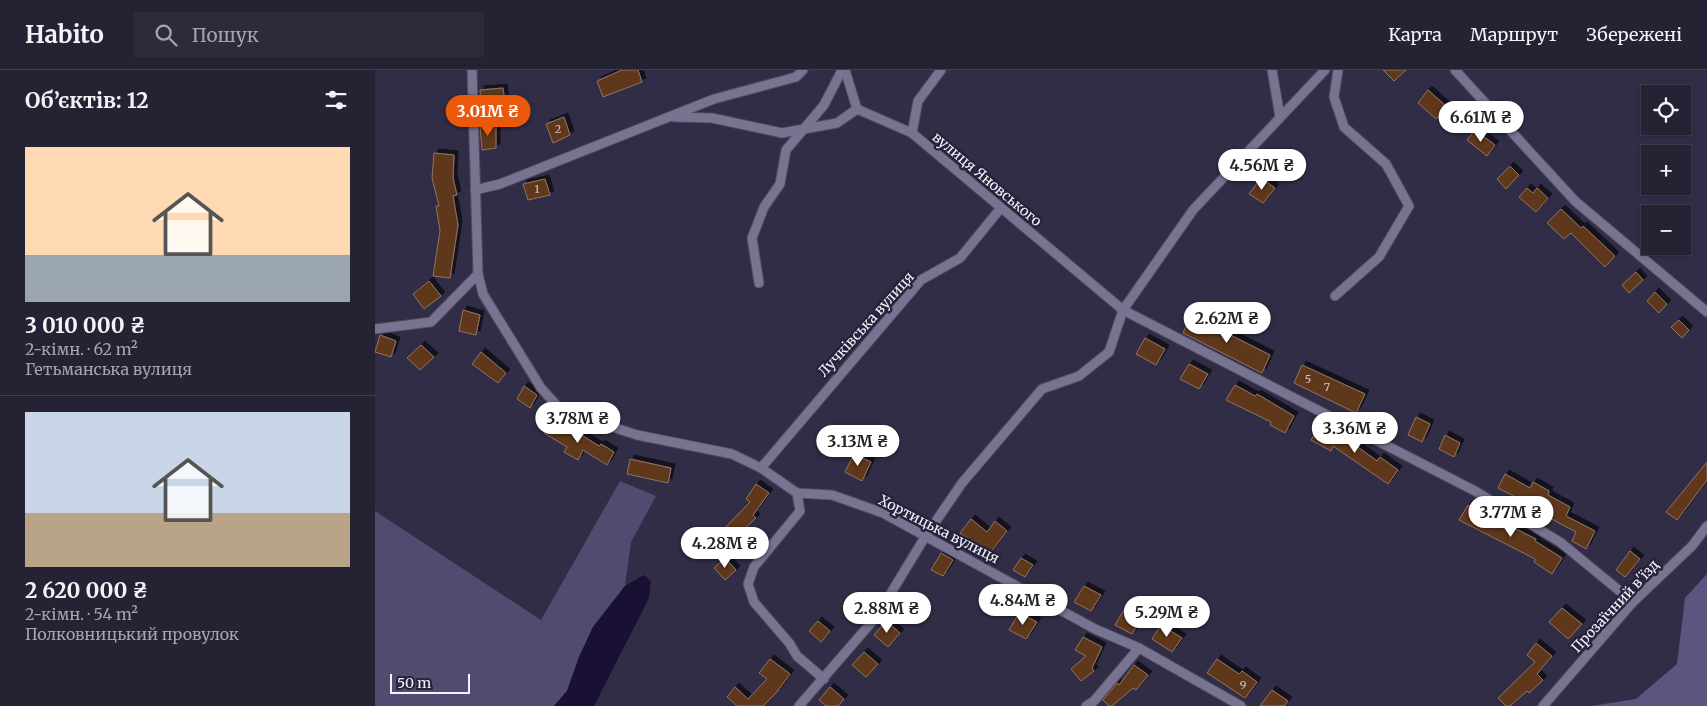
<!DOCTYPE html>
<html lang="uk">
<head>
<meta charset="utf-8">
<style>
  body { margin:0; font-family:Merriweather,serif; background:#2d2a3c; color:#f1f3f6; height:100vh; display:flex; flex-direction:column; font-size:19px; white-space:nowrap }
  * { box-sizing:border-box; margin:0 }
  p { font-size:16px; color:#a3a4ac }
  .icon { flex:none; width:28px; height:28px; fill:none; stroke:currentColor; stroke-width:2; stroke-linecap:round; stroke-linejoin:round }
  .map { position:relative; flex:1; overflow:hidden }
  .details { display:flex; flex-direction:column; background:#252234; width:375px }
  .details>* { flex:none }
  .fabs { position:absolute; left:1266px; top:15px; display:grid; gap:10px }
  .fabs a { display:grid; place-items:center; width:50px; height:50px; border-radius:0px; background:#252234; box-shadow:0 1px 4px #0004,0 0 0 1px #423f4f; font-size:25px }
  .scale { position:absolute; left:15px; bottom:12px; width:80px; box-sizing:border-box; padding-left:5px; border:2px solid #f4f3fd; border-top:0; font-size:14px; line-height:18px; white-space:nowrap; color:#f4f3fd; -webkit-text-stroke:4px #27233b; paint-order:stroke }
  .price { position:absolute; translate:-50% -42px; padding:0 11px; border-radius:18px; background:#fff; color:#222; font-size:16px; line-height:32px; filter:drop-shadow(0 1px 2px #0008) }
  .price::after { content:''; position:absolute; left:50%; top:30px; width:15px; height:11px; margin-left:-8px; background:inherit; clip-path:polygon(0 0,100% 0,50% 100%) }
  .price.current { background:#ea580c; color:#fff }
  ul { padding:0; list-style:none }
  li { display:grid; align-content:center; gap:10px; height:265px; padding:0 25px }
  li+li { border-top:1px solid #423f4f }
  li span { display:grid; place-items:center; height:155px; border-radius:0px; color:#555 }
  li>.icon { margin-inline-start:auto }
  span .icon { width:90px; height:90px; fill:#fffc; stroke-width:1 }
  li b { font-size:21px }
  h2 { display:flex; justify-content:space-between; align-items:center; height:60px; padding:0 25px; font-size:21px }
  header { display:flex; align-items:center; gap:30px; box-sizing:border-box; height:70px; padding:0 25px; background:#252234; border-bottom:1px solid #423f4f }
  header strong { font-size:24px }
  nav { display:flex; gap:28px; margin-inline-start:auto; font-size:18px }
  .search { width:350px; height:45px; background:#2d2a3c; display:flex; align-items:center; gap:12px; box-sizing:border-box; padding:0 18px; border-radius:0px; color:#a3a4ac; font-size:19px }
  main { display:flex; flex:1; min-height:0 }
  .map>svg:first-child { display:block }
  .green { fill:#514b6f }
  .forest { fill:#5d5580 }
  .water { fill:#191034 }
  .building { fill:#5f381e; stroke:#907462; filter:url(#shadow) }
  .lines { fill:none; stroke-linecap:round; stroke-linejoin:round }
  .minor-casing { stroke:#4e4a5e; stroke-width:11 }
  .minor { stroke:#777390; stroke-width:9 }
  .labels { text-anchor:middle; dominant-baseline:central; stroke-width:5; stroke-linejoin:round; paint-order:stroke }
  .number-label { font-size:11px; fill:#cfc4c5 }
  .street-label { font-size:14px; fill:#f4f3fd; stroke:#27233b }
</style>
</head>
<body>
<header>
<strong>Habito</strong>
<div class="search"><svg class="icon" aria-label="search" viewBox="0 0 24 24"><circle cx="10" cy="10" r="6"/><path d="M15 15l6 6"/></svg>Пошук</div>
<nav><a>Карта</a><a>Маршрут</a><a>Збережені</a></nav>
</header>
<main>
<section class="details">
<h2>Об’єктів: 12<svg class="icon" aria-label="filters" viewBox="0 0 24 24"><path d="M4 7h16M4 17h16"/><circle cx="9" cy="7" r="2"/><circle cx="15" cy="17" r="2"/></svg></h2>
<ul>
<li><span style="background:linear-gradient(#ffd9b3 70%,#9aa5b1 0)"><svg class="icon" aria-label="home" viewBox="0 0 24 24"><path d="M3 11l9-7 9 7M6 9v11h12V9"/></svg></span><div><b>3 010 000 ₴</b><p>2-кімн. · 62 m²</p><p>Гетьманська вулиця</p></div></li>
<li><span style="background:linear-gradient(#c9d6e8 65%,#b9a48a 0)"><svg class="icon" aria-label="home" viewBox="0 0 24 24"><path d="M3 11l9-7 9 7M6 9v11h12V9"/></svg></span><div><b>2 620 000 ₴</b><p>2-кімн. · 54 m²</p><p>Полковницький провулок</p></div></li>
</ul>
</section>
<div class="map">
<svg width="1332" height="636" viewBox="0 0 1332 636">
  <defs>
    <filter id="shadow"><feDropShadow dx="4" dy="-4" stdDeviation="0" flood-color="#0009"/></filter>
  </defs>
  <rect width="100%" height="100%" fill="#312d46"/>
  <polygon class="green" points="245,411 281,426 256,472 250,516 218,557 204,587 192,621 179,636 0,636 0,441 166,550"/>
  <polygon class="forest" points="1332,504 1332,636 1216,636 1261,629 1302,594 1310,528"/>
  <polygon class="water" points="269,505 276,511 274,528 219,636 179,636 192,621 204,587 218,557 250,516"/>
  <g class="building">
    <polygon points="247,0 263,0 267,12 228,27 222,11"/>
    <polygon points="1008,0 1031,0 1019,11"/>
    <polygon points="128,18 130,33 106,35 105,20"/>
    <polygon points="1053,20 1072,37 1061,49 1043,33"/>
    <polygon points="189,47 195,65 178,73 171,54"/>
    <polygon points="121,54 121,78 107,80 105,56"/>
    <polygon points="1100,60 1120,75 1112,86 1092,70"/>
    <polygon points="59,83 79,85 78,108 82,125 78,126 83,155 75,208 58,206 65,161 61,136 64,136 57,108"/>
    <polygon points="1135,96 1144,105 1131,119 1122,109"/>
    <polygon points="886,108 900,118 888,133 874,124"/>
    <polygon points="170,109 175,125 153,130 148,114"/>
    <polygon points="1152,118 1158,123 1162,118 1173,128 1161,142 1144,127"/>
    <polygon points="1186,139 1206,158 1208,156 1240,186 1230,197 1196,163 1189,169 1172,153"/>
    <polygon points="1261,202 1268,210 1254,223 1247,215"/>
    <polygon points="54,211 66,226 49,239 38,224"/>
    <polygon points="1280,222 1292,234 1284,243 1272,231"/>
    <polygon points="88,240 105,245 101,265 84,261"/>
    <polygon points="816,245 895,285 887,303 808,263"/>
    <polygon points="1304,250 1314,260 1307,268 1296,257"/>
    <polygon points="5,265 21,271 16,287 0,282"/>
    <polygon points="770,268 790,279 781,295 761,284"/>
    <polygon points="46,275 59,287 45,300 32,288"/>
    <polygon points="106,282 131,303 123,313 97,294"/>
    <polygon points="814,294 833,304 824,319 805,309"/>
    <polygon points="927,295 990,324 981,343 919,313"/>
    <polygon points="860,315 880,326 882,324 919,346 910,363 895,355 896,352 851,330"/>
    <polygon points="149,316 162,325 155,338 142,329"/>
    <polygon points="1041,347 1055,354 1047,372 1033,365"/>
    <polygon points="177,350 198,364 200,361 224,376 226,374 239,382 232,395 208,380 203,390 189,382 192,377 169,363"/>
    <polygon points="945,355 976,372 1002,391 1005,387 1023,400 1013,414 958,376 956,381 936,370"/>
    <polygon points="1070,365 1085,373 1079,387 1064,379"/>
    <polygon points="479,384 496,392 487,411 470,402"/>
    <polygon points="255,389 296,398 293,413 252,404"/>
    <polygon points="1332,392 1332,410 1302,450 1291,442"/>
    <polygon points="1130,404 1155,418 1158,412 1174,421 1173,425 1195,437 1191,446 1220,461 1211,479 1197,471 1201,462 1167,444 1168,441 1123,418"/>
    <polygon points="381,414 394,423 378,445 381,448 363,465 365,467 354,477 343,465 375,432 371,429"/>
    <polygon points="1093,435 1161,469 1160,471 1187,488 1177,504 1159,492 1160,489 1084,450"/>
    <polygon points="596,449 612,462 620,451 632,461 615,483 585,463"/>
    <polygon points="1255,481 1265,489 1250,507 1241,500"/>
    <polygon points="566,483 578,490 568,506 556,500"/>
    <polygon points="350,488 361,500 350,510 339,498"/>
    <polygon points="646,488 658,495 650,507 638,500"/>
    <polygon points="709,516 726,525 716,541 699,532"/>
    <polygon points="750,538 767,547 757,564 740,555"/>
    <polygon points="1187,538 1207,554 1193,569 1174,552"/>
    <polygon points="644,543 662,552 651,569 634,560"/>
    <polygon points="443,551 455,561 446,572 434,561"/>
    <polygon points="511,551 525,563 513,577 499,565"/>
    <polygon points="786,555 807,568 797,582 777,569"/>
    <polygon points="708,567 727,577 717,598 719,601 706,611 696,599 711,586 700,580"/>
    <polygon points="1161,573 1177,586 1162,604 1168,610 1154,623 1152,621 1135,636 1131,636 1123,628 1160,592 1152,585"/>
    <polygon points="489,582 503,594 491,607 477,595"/>
    <polygon points="395,589 415,604 401,623 388,636 362,636 352,627 360,617 373,629 392,609 384,603"/>
    <polygon points="842,589 864,604 867,601 882,612 870,628 832,603"/>
    <polygon points="759,595 773,605 761,620 758,618 737,636 734,636 728,630 742,613 744,615"/>
    <polygon points="455,617 469,629 463,636 451,636 444,630"/>
    <polygon points="897,620 913,631 909,636 885,636"/>
  </g>
  <g class="lines">
    <defs>
      <g id="minor">
        <polyline points="470,0 482,39 537,63 748,240 1100,421 1185,472 1258,532"/>
        <polyline points="897,0 905,47"/>
        <polyline points="1080,0 1200,131 1332,242"/>
        <polyline points="299,47 337,48 407,63 462,53 482,39"/>
        <polyline points="537,63 543,31 566,0"/>
        <polyline points="100,120 125,114 339,29 421,7 428,0"/>
        <polyline points="103,204 108,224 166,318 186,340 262,365 357,384 386,398 422,423 457,425 508,443 720,559 764,578 866,636"/>
        <polyline points="384,213 377,168 389,137 405,114 411,80 449,35 467,0"/>
        <polyline points="960,226 1004,187 1034,136 1011,94 969,57 959,27 963,0"/>
        <polyline points="0,259 56,252 103,204 97,0"/>
        <polyline points="386,398 546,210 585,188 625,139"/>
        <polyline points="422,423 425,441 379,497 373,514 379,532 415,574 422,586 449,609"/>
        <polyline points="424,636 502,546 550,467 587,413 667,319 704,306 734,282 748,240 818,140 950,0"/>
        <polyline points="711,636 719,631 764,578"/>
        <polyline points="1168,636 1258,532 1317,476 1332,456"/>
      </g>
    </defs>
    <use href="#minor" class="minor-casing"/>
    <use href="#minor" class="minor"/>
  </g>
  <g class="labels">
    <g class="number-label">
      <text x="183" y="59">2</text>
      <text x="162" y="119">1</text>
      <text x="933" y="309">5</text>
      <text x="952" y="317">7</text>
      <text x="868" y="615">9</text>
    </g>
    <g class="street-label">
      <text transform="translate(612 109) rotate(40)">вулиця Яновського</text>
      <text transform="translate(491 254) rotate(-48)">Лучківська вулиця</text>
      <text transform="translate(564 459) rotate(27)">Хортицька вулиця</text>
      <text transform="translate(1240 536) rotate(-47)">Прозаїчний в'їзд</text>
    </g>
  </g>
</svg>
<div class="fabs">
<a><svg class="icon" aria-label="locate" viewBox="0 0 24 24"><circle cx="12" cy="12" r="6"/><path d="M12 2v4M12 18v4M2 12h4M18 12h4"/></svg></a>
<a>+</a>
<a>−</a>
</div>
<div class="scale">50 m</div>
<b class="price current" style="left:113px;top:67px">3.01M ₴</b>
<b class="price" style="left:1106px;top:73px">6.61M ₴</b>
<b class="price" style="left:887px;top:121px">4.56M ₴</b>
<b class="price" style="left:852px;top:274px">2.62M ₴</b>
<b class="price" style="left:203px;top:374px">3.78M ₴</b>
<b class="price" style="left:980px;top:384px">3.36M ₴</b>
<b class="price" style="left:483px;top:397px">3.13M ₴</b>
<b class="price" style="left:1136px;top:468px">3.77M ₴</b>
<b class="price" style="left:350px;top:499px">4.28M ₴</b>
<b class="price" style="left:648px;top:556px">4.84M ₴</b>
<b class="price" style="left:512px;top:564px">2.88M ₴</b>
<b class="price" style="left:792px;top:568px">5.29M ₴</b>
</div>
</main>
</body>
</html>
